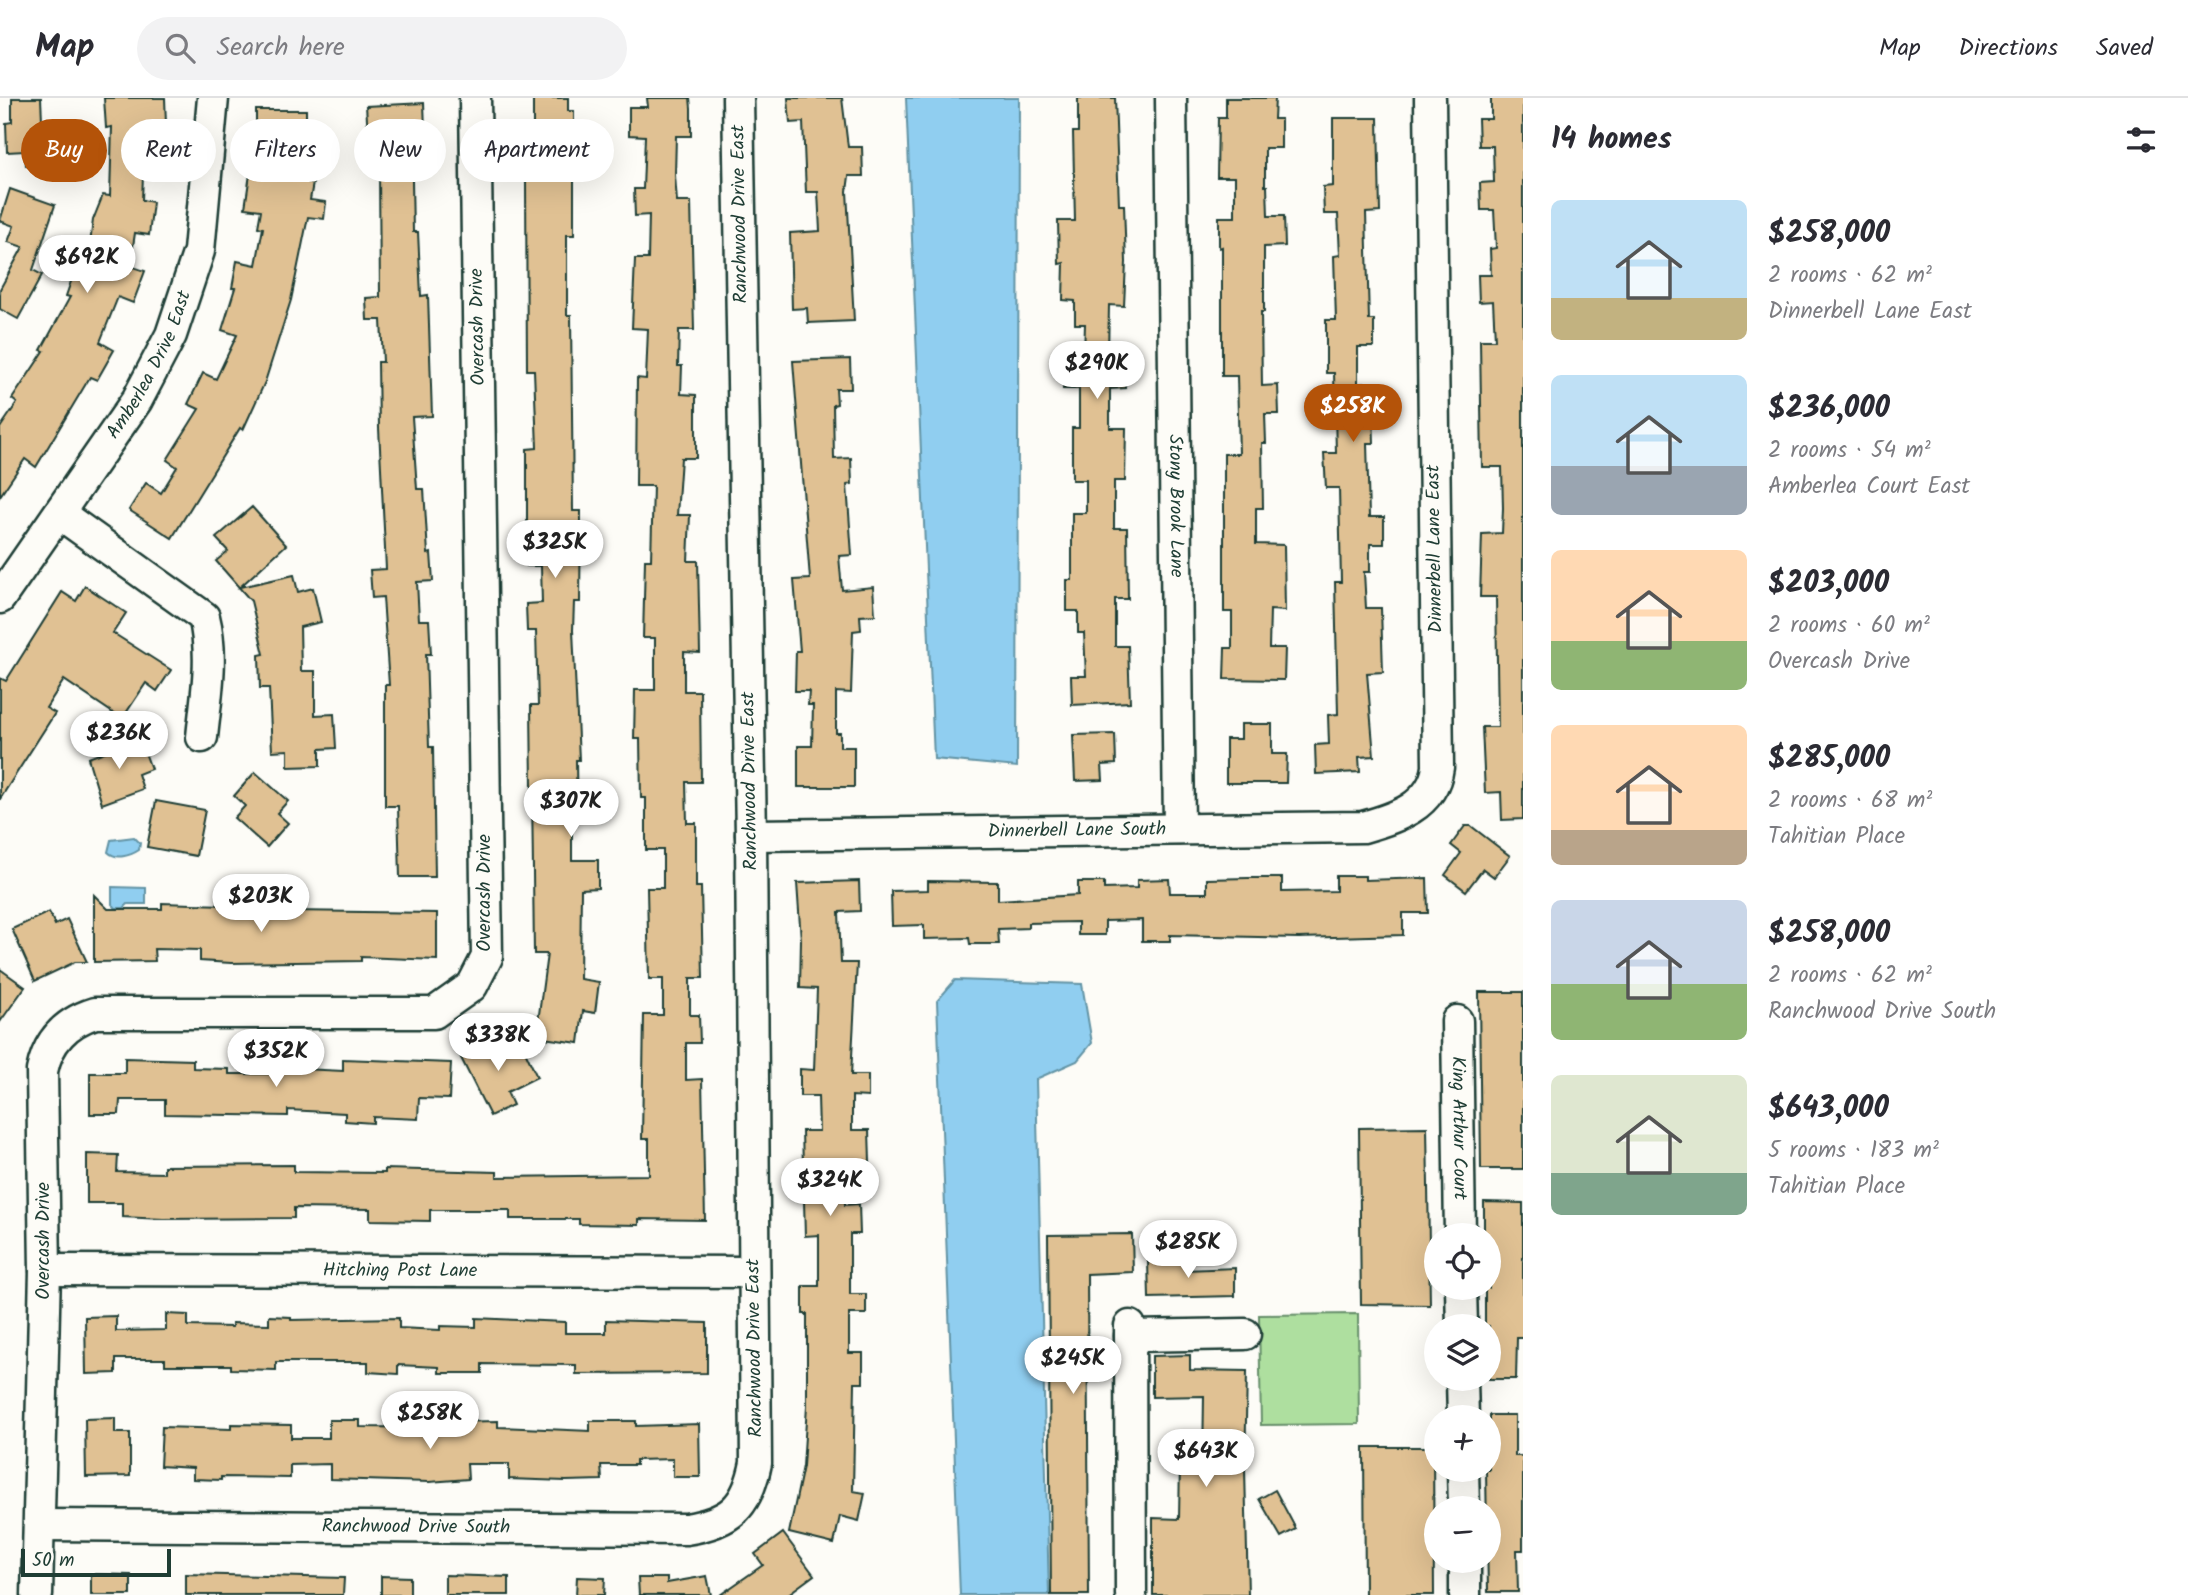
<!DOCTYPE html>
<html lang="en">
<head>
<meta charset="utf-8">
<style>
  body { margin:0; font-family:Kalam,sans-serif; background:#f2f2f3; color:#2b2b33; height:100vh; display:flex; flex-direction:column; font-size:26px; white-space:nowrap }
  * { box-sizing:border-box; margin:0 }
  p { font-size:23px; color:#7c7c81 }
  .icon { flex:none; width:38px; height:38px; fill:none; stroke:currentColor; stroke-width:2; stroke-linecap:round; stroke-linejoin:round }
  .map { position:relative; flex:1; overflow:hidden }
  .side { display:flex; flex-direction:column; background:#fff; width:665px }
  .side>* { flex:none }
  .hud { position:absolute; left:21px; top:21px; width:665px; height:63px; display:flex; gap:14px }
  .buttons { position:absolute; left:1424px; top:1125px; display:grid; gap:14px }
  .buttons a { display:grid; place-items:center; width:77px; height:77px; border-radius:50%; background:#fff; box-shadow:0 7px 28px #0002; font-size:35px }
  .scale { position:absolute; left:21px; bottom:18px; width:150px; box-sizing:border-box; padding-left:7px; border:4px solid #1f3d34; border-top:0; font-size:19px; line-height:24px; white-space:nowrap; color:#1f3d34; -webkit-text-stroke:5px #fdfcf7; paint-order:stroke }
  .price { position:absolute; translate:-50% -60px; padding:0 16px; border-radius:24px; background:#fff; color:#222; font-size:23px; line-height:46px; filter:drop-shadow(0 2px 4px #0008) }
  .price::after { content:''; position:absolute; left:50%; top:42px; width:21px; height:16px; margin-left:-10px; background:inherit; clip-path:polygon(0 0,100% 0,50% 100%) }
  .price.current { background:#b45309; color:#fff }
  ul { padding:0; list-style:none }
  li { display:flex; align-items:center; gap:21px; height:175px; padding:0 28px }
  li span { display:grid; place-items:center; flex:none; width:196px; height:140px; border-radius:10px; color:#555 }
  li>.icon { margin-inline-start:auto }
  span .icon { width:84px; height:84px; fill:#fffc; stroke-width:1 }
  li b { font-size:30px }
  h2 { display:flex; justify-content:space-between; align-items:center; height:84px; padding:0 28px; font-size:30px }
  .tag { padding:0 24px; border-radius:32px; background:#fff; box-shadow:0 7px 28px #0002; font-size:24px; line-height:63px }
  .tag.current { background:#b45309; color:#fff }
  header { display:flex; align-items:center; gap:42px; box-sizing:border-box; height:98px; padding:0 35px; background:#fff; border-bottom:2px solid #e1e1e2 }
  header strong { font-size:33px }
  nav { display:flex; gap:38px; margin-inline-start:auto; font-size:24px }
  .search { width:490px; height:63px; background:#f2f2f3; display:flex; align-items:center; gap:18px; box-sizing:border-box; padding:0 24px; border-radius:38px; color:#7c7c81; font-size:26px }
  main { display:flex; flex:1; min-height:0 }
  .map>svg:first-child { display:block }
  .green { fill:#aedf9f; stroke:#668e6a; stroke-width:2 }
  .water { fill:#90cef0; stroke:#6394a5; stroke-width:2 }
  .building { fill:#e0c193; stroke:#1f3d34; stroke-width:2 }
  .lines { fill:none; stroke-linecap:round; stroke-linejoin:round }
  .minor-casing { stroke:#1f3d34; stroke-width:35 }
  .minor { stroke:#fdfcf7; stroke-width:30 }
  .labels { text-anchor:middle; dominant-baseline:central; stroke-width:5; stroke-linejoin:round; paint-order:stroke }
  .street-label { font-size:19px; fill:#1f3d34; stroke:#fdfcf7 }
</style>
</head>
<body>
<header>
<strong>Map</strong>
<div class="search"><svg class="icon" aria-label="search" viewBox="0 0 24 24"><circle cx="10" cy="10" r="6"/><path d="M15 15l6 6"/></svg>Search here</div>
<nav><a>Map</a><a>Directions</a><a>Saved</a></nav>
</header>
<main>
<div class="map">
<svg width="1523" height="1497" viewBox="0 0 1523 1497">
  <rect width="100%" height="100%" fill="#fdfcf7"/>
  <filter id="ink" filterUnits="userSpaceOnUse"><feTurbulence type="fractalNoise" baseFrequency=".0143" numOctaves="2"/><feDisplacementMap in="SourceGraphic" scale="14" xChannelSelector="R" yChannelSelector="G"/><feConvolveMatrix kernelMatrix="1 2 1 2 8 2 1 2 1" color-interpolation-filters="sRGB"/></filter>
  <g filter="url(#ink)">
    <polygon class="green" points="1358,1216 1359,1326 1261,1327 1259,1217"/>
    <g class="water">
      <polygon points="906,0 1019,0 1017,669 934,661"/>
      <path d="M134 739 140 745 139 752C130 758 116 762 108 754L111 742Z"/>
      <polygon points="112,789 146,790 146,806 128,806 124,810 116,810 112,806"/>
      <polygon points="955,882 1082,886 1092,945 1077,963 1036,981 1049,1497 960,1497 937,903"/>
    </g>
    <g class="building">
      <polygon points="12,0 41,0 44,67 26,68 25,53 7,54 6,25 12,24"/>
      <polygon points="104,0 165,0 166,26 145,27 142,102 153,104 149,137 135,135 130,168 145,173 133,205 118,199 100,244 114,252 97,282 90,279 36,369 25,361 0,398 0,330 17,305 12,301 44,253 41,252 70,199 66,198 77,166 87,170 93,122 103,97 110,98 112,29 106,30"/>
      <polygon points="533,0 568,0 568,13 574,13 574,137 567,137 567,217 571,217 573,413 581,413 580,504 574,504 573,532 579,662 576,662 577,727 572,727 572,762 598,762 598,790 581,791 580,881 599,884 595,915 583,913 579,945 536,939 547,856 534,856 531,607 538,607 536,533 527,533 526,506 542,505 541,468 527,468 527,351 537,350 534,272 527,272 526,82 533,82"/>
      <polygon points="647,0 690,0 691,10 691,38 676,38 675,77 677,104 691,104 694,232 679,232 678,268 682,268 681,296 696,297 696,360 681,360 677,417 690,417 688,463 698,463 700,555 684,554 684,593 700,593 701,684 686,684 687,725 696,725 696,789 701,789 703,880 690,880 690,917 699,917 700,945 686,945 686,982 702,981 705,1122 639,1121 639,1127 579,1126 579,1121 510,1121 510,1112 430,1112 430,1123 370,1122 370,1111 294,1110 294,1120 163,1121 122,1119 122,1105 87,1105 87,1056 118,1057 117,1074 164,1075 164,1068 294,1067 294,1074 385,1075 385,1071 497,1074 497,1079 649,1077 649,1041 642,1041 644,917 663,917 663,881 649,881 647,790 663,790 663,752 646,752 646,700 641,700 640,641 634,641 635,592 655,592 655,540 643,540 645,462 651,462 653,388 636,388 637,280 646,281 648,231 632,230 635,161 648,161 649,117 635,118 634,91 643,91 645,38 629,37 629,9 648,9"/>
      <polygon points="788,0 842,0 848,49 862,49 863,78 849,78 847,93 854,223 808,225 807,210 792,211 790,135 820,133 818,94 806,94 803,24 790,25"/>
      <polygon points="1078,0 1115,0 1119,107 1124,107 1126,164 1124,208 1109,207 1108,257 1125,257 1125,290 1110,291 1110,330 1126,330 1125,383 1114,383 1114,430 1127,430 1128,501 1115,501 1115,548 1128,548 1130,604 1072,607 1071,578 1086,578 1084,535 1078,535 1078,513 1067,513 1067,482 1072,482 1072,415 1086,415 1086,382 1072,382 1072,330 1079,330 1079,291 1063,291 1063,258 1084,257 1085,226 1075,226 1075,203 1063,202 1064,165 1059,166 1058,123 1075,123 1073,34 1078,34"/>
      <polygon points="1226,0 1275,0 1274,21 1281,21 1281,50 1265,50 1265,88 1267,88 1268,118 1284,118 1285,148 1264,149 1264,214 1261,214 1262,288 1278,287 1279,316 1265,316 1266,345 1262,345 1263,410 1256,410 1256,446 1284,447 1285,513 1270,512 1269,550 1285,550 1284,582 1224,581 1225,550 1232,550 1232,514 1224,514 1224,356 1239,356 1237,278 1222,278 1222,149 1219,150 1219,119 1235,119 1235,79 1217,79 1218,20 1226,20"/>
      <polygon points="1491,0 1523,0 1523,721 1502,722 1501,694 1485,695 1482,629 1498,629 1496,499 1480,499 1482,436 1502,435 1503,410 1502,369 1482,369 1480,242 1495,242 1493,203 1479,204 1478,177 1491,177 1490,151 1496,150 1494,112 1481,112 1480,85 1494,84 1493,48 1479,48 1478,21 1491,21"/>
      <polygon points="424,5 425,31 411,32 413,134 418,134 421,198 428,197 432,318 412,319 417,391 424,391 428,456 431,455 433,483 417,484 419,522 429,522 431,556 426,556 429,649 433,649 435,779 400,779 398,708 385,708 385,587 389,587 383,499 372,500 370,472 386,471 379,330 378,264 383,264 381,222 367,222 366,200 380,199 379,71 385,71 382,34 368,35 366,8"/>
      <polygon points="256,12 306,12 306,84 313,85 310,102 326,104 324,121 308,119 291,202 265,284 243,332 240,330 172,440 129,412 146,385 161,395 177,369 167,362 199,311 188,306 203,275 216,281 237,237 222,232 235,190 232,190 237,163 256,167 263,130 258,129 261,112 245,110 250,76 271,79 272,46 256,46"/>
      <polygon points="1333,20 1378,20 1380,114 1366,115 1369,222 1374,222 1374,249 1358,249 1358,286 1372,285 1374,345 1367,345 1369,419 1384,419 1384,446 1370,446 1370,474 1364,474 1366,510 1381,510 1383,574 1367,575 1374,658 1359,659 1360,674 1316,676 1315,647 1329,646 1328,617 1338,616 1335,484 1341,484 1339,390 1326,390 1324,355 1336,355 1334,275 1326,275 1326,222 1336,222 1334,158 1340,157 1338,116 1324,116 1323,89 1333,88"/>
      <polygon points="10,91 55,107 33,172 42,177 18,221 0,211 0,191 23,149 8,144 14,128 0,123"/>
      <polygon points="850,261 851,291 836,291 837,306 833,307 834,361 851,360 852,386 847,387 852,457 839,458 842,492 873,489 875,517 860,518 861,532 853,533 851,595 836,594 836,635 840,635 840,649 854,649 854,689 798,689 798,648 812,648 813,607 808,607 809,593 795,593 796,553 800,553 794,482 810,481 793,263"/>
      <polygon points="252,409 286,447 240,489 294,477 298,494 313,490 321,524 300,529 301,573 315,573 315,617 334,616 336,650 320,651 320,668 288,669 288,652 272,653 269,590 260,590 259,557 264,556 251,503 216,463 228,453 216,440"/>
      <polygon points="85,488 126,515 113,535 171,572 157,593 146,585 122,621 64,582 46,610 55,615 0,701 0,580 6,583 62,494 76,503"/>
      <polygon points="1241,626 1272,626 1272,656 1287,656 1286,685 1226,685 1226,641 1241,641"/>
      <polygon points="1115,636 1116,666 1102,667 1103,682 1075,683 1073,637"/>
      <polygon points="140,641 151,671 138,676 143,691 102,706 88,660"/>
      <polygon points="255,674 288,703 277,715 288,725 267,749 234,720 245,708 234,698"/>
      <polygon points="156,703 205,712 196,758 147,749"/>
      <polygon points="1465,728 1471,728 1510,758 1494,779 1483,771 1466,793 1445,777 1461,755 1451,747"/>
      <polygon points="1336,778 1365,778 1365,782 1427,780 1428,815 1403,815 1403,837 1299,840 1170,837 1170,843 1142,843 1142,822 1105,823 1105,837 1078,837 1078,824 1028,825 1028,830 998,831 999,846 970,846 969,840 924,841 924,827 892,828 891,793 928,792 928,783 998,784 998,802 1078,797 1078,784 1104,784 1104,791 1137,790 1137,782 1169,781 1170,795 1207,795 1207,781 1248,780 1282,780 1282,794 1336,793"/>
      <polygon points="859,783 860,813 839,814 841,865 857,865 851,977 868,977 868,999 852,998 852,1032 869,1032 870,1064 844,1065 845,1107 859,1106 860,1136 850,1136 850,1196 866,1196 866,1216 849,1216 849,1255 863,1255 863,1285 855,1285 853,1393 865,1395 859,1423 840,1418 834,1446 789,1435 803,1368 807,1308 807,1216 803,1216 803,1188 819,1188 819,1137 805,1138 802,1033 819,1033 818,998 800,998 800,971 814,972 817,891 800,890 801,842 797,785"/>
      <polygon points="94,797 108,811 162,811 162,805 290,809 290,813 437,815 437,862 361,859 361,863 231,865 200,863 200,852 154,851 155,863 94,864"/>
      <polygon points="49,814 55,827 67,821 87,864 75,864 35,883 12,831"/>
      <polygon points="0,871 25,889 0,924"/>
      <polygon points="1479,894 1523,894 1523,1071 1481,1071"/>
      <polygon points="519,940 537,979 507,994 513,1007 490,1018 459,956 483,944 488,955"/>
      <polygon points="125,960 193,962 193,970 229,971 229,976 272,976 271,962 303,961 303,971 343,973 343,961 451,965 449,1001 419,1000 418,1021 373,1019 373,1025 345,1023 345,1015 288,1012 288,1018 165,1016 165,1002 120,1002 119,1016 90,1016 90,975 125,975"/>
      <polygon points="1427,1029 1430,1207 1361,1206 1359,1030"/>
      <polygon points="1484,1104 1523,1105 1523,1240 1517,1240 1516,1281 1489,1281 1489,1228 1485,1228 1485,1190 1489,1190 1489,1138 1484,1138"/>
      <polygon points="1132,1136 1133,1174 1087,1176 1089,1497 1051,1497 1048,1137"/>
      <polygon points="1185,1160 1185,1172 1235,1170 1235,1198 1149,1200 1148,1162"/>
      <polygon points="166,1216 188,1217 188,1228 232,1229 232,1225 269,1226 269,1218 291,1219 291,1222 399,1220 399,1230 440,1232 440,1228 476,1229 476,1220 497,1221 565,1224 565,1235 606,1235 606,1222 707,1225 707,1275 576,1276 576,1267 482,1266 482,1275 439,1275 439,1269 398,1267 398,1276 368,1274 368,1264 276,1264 276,1272 231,1271 231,1267 165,1267 165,1261 116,1261 116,1275 86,1276 85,1219 116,1218 116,1233 166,1232"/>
      <polygon points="1190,1257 1190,1272 1247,1273 1245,1371 1248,1497 1153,1497 1153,1420 1179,1421 1180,1364 1203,1364 1204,1298 1152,1299 1152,1258"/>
      <polygon points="1489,1317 1515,1317 1515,1358 1523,1358 1523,1452 1517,1452 1518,1494 1488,1494 1486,1372 1489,1372"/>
      <polygon points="115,1320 115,1335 130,1335 130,1378 86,1379 85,1321"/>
      <polygon points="329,1322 360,1322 360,1329 451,1330 451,1324 498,1323 498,1329 590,1333 590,1323 636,1323 636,1328 699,1326 700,1379 673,1379 673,1361 636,1362 636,1367 601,1367 602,1382 566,1383 509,1381 509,1366 467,1366 468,1381 429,1384 330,1381 330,1366 290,1367 290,1380 221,1379 221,1382 193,1381 193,1370 160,1368 162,1329 231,1331 231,1326 291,1327 291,1340 329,1340"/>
      <polygon points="1364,1349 1433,1349 1434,1497 1365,1497"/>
      <polygon points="1275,1392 1296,1431 1281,1439 1259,1401"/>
      <polygon points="783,1435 814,1477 787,1497 720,1497 763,1467 755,1456"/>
      <polygon points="91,1476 131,1477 131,1497 91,1497"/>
      <polygon points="186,1476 344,1480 343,1497 186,1497"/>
      <polygon points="445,1477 509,1479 509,1497 445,1497"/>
      <polygon points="381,1478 410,1479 410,1497 381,1497"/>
      <polygon points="707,1478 711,1497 639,1497 638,1480 667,1480 667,1485"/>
      <polygon points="577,1479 605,1480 604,1497 576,1497"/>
    </g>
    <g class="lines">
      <defs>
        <g id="minor">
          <path id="s1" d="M1171 0 1179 731"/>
          <path d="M60 416 204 519C214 558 206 599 202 639"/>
          <path id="s2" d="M0 500 137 302 171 237 199 153 213 0"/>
          <path id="s3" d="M751 737 1363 729C1396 720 1433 708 1438 669L1430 0"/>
          <path id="s4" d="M1457 923 1460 1138"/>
          <path id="s5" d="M45 1172 754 1174"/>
          <polyline points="1461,1190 1462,1228"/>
          <polyline points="1130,1228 1131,1497"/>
          <polyline points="1130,1238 1245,1236"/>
          <polyline points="1462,1281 1463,1320"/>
          <polyline points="1463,1372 1464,1410"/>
          <path id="s6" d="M40 1427 686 1431C730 1424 747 1410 756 1365L751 737 738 0"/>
          <polyline points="1465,1463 1465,1497"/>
          <path d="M37 1497 45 1172 42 973C48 943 66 924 95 915H434L472 888 487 859 475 0"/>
        </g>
      </defs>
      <use href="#minor" class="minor-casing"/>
      <use href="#minor" class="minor"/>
    </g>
  </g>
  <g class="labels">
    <g class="street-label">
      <text transform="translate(740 116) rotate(-91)">Ranchwood Drive East</text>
      <text transform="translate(478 229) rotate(-91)">Overcash Drive</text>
      <text stroke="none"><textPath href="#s2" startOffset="278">Amberlea Drive East</textPath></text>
      <text stroke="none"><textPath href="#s1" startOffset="408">Stony Brook Lane</textPath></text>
      <text transform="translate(1435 451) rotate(-91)">Dinnerbell Lane East</text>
      <text transform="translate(750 683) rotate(-91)">Ranchwood Drive East</text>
      <text stroke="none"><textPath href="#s3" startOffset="326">Dinnerbell Lane South</textPath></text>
      <text transform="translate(485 795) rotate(-90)">Overcash Drive</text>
      <text stroke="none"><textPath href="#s4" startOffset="107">King Arthur Court</textPath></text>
      <text transform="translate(44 1143) rotate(-90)">Overcash Drive</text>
      <text stroke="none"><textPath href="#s5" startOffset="355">Hitching Post Lane</textPath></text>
      <text transform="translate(755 1250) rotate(-91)">Ranchwood Drive East</text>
      <text stroke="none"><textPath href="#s6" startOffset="376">Ranchwood Drive South</textPath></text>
    </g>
  </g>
</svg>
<div class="buttons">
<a><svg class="icon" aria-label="locate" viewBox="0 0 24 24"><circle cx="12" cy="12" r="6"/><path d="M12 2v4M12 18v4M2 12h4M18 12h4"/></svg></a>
<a><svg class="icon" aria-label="layers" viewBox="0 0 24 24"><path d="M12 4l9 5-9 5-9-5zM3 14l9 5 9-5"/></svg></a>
<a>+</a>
<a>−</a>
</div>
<div class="scale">50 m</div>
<b class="price" style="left:87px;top:197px">$692K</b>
<b class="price" style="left:1097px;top:303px">$290K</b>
<b class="price current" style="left:1353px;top:346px">$258K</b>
<b class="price" style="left:555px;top:482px">$325K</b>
<b class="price" style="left:119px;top:673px">$236K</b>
<b class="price" style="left:571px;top:741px">$307K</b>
<b class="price" style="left:261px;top:836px">$203K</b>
<b class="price" style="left:498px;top:975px">$338K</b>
<b class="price" style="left:276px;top:991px">$352K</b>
<b class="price" style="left:830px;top:1120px">$324K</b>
<b class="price" style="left:1188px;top:1182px">$285K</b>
<b class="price" style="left:1073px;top:1298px">$245K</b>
<b class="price" style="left:430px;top:1353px">$258K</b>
<b class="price" style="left:1206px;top:1391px">$643K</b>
<div class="hud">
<a class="tag current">Buy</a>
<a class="tag">Rent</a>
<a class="tag">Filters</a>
<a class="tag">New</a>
<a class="tag">Apartment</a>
</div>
</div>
<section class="side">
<h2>14 homes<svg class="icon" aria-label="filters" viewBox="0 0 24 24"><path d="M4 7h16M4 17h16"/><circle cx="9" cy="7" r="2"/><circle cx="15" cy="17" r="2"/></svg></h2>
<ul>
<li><span style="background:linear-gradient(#bfe0f5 70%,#c2b280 0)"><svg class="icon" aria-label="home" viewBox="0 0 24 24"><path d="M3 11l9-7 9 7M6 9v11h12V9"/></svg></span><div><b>$258,000</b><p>2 rooms · 62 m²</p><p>Dinnerbell Lane East</p></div></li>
<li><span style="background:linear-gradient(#bfe0f5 65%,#9aa5b1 0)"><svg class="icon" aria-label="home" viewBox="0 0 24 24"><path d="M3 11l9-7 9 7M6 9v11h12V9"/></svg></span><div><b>$236,000</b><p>2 rooms · 54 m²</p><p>Amberlea Court East</p></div></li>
<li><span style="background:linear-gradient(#ffd9b3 65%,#8fb573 0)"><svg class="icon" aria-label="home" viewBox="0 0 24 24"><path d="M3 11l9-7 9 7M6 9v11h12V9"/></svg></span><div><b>$203,000</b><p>2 rooms · 60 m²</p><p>Overcash Drive</p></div></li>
<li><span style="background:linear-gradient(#ffd9b3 75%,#b9a48a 0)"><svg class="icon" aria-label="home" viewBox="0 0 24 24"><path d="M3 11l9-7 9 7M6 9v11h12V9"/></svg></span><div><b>$285,000</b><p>2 rooms · 68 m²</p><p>Tahitian Place</p></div></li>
<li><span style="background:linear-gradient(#c9d6e8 60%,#8fb573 0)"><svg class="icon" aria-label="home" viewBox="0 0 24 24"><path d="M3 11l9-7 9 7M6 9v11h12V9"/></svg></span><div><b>$258,000</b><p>2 rooms · 62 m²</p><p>Ranchwood Drive South</p></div></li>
<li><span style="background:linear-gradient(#dfe7d0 70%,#7fa58c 0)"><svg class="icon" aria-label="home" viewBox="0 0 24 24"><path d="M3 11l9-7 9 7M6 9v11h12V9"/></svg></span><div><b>$643,000</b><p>5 rooms · 183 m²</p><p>Tahitian Place</p></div></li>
</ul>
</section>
</main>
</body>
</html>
